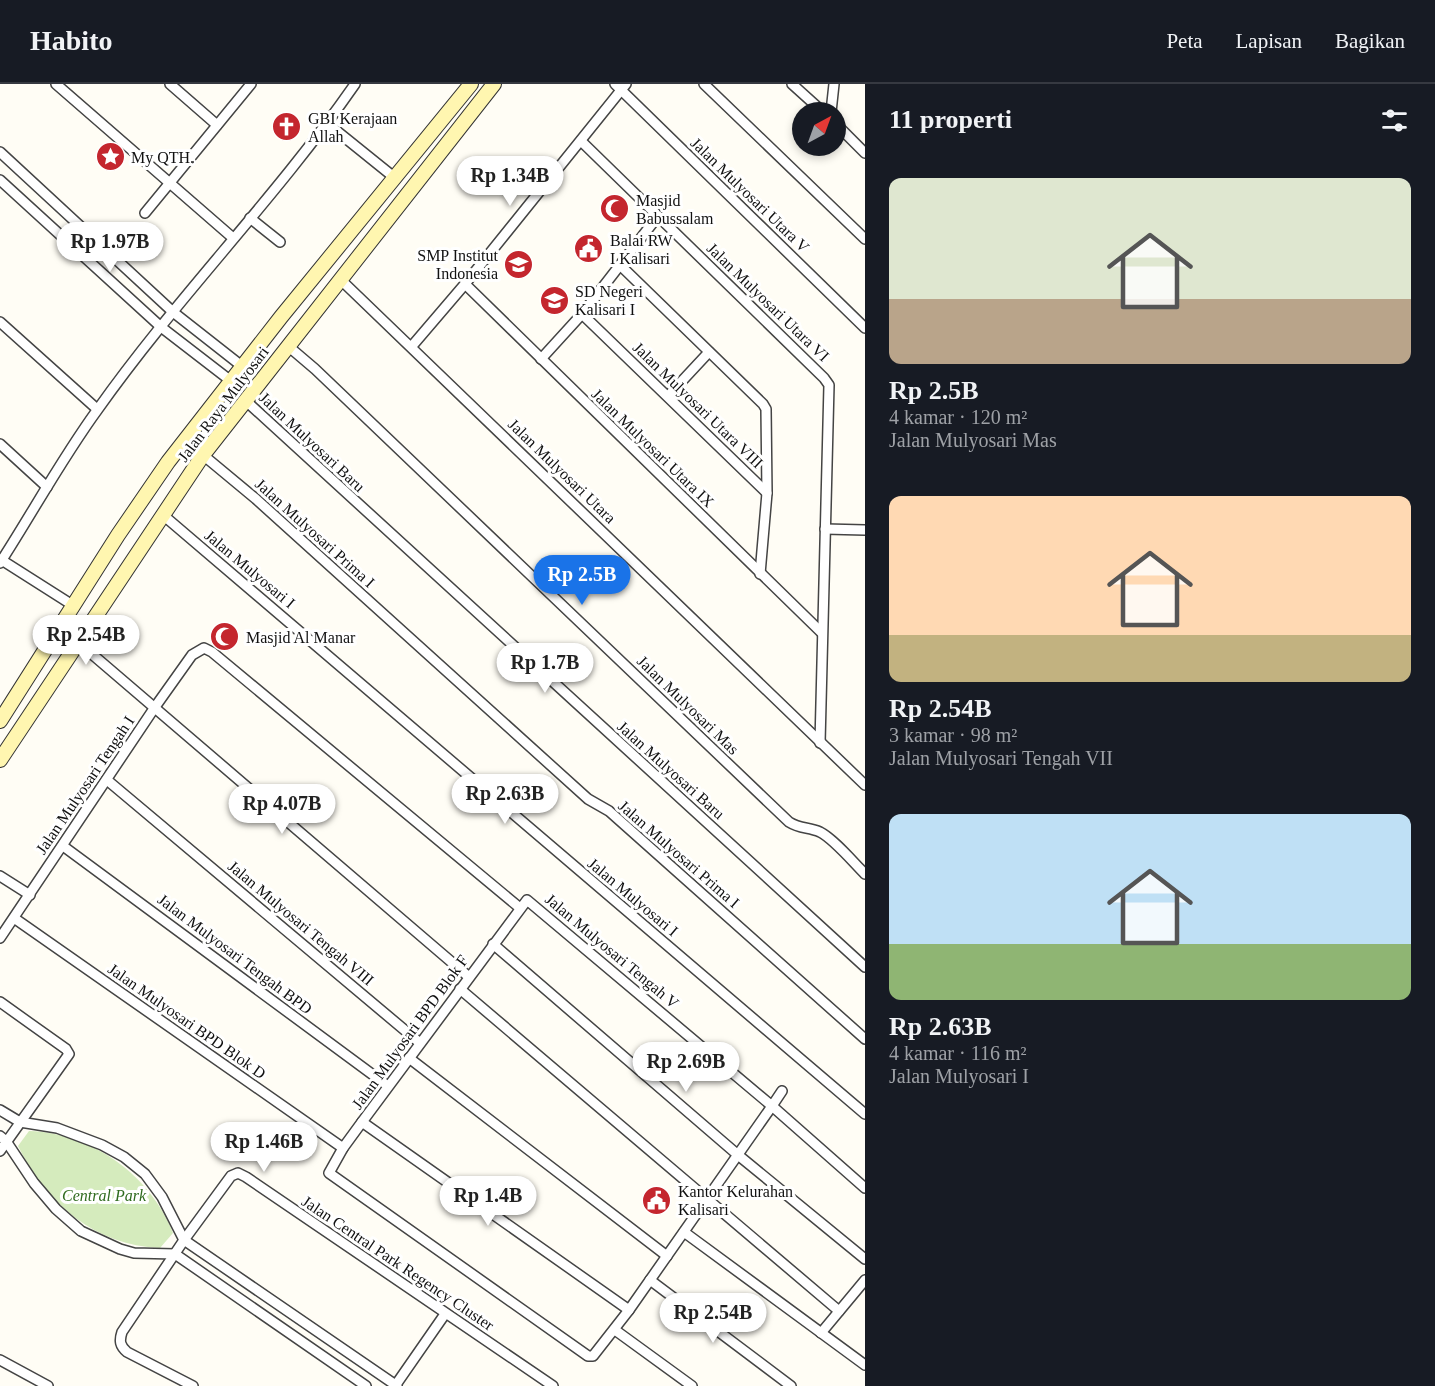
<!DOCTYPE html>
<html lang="id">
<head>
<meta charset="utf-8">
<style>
  body { margin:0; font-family:"Times New Roman",serif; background:#20242c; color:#f1f3f6; height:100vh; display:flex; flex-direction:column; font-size:22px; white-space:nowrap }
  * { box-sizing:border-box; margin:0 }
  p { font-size:20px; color:#9ea1a6 }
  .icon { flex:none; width:33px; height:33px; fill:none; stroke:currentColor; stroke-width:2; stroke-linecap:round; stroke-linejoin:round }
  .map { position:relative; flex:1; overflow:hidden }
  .panel { display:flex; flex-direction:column; background:#171b24; width:570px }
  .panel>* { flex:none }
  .needle { width:39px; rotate:41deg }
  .fabs { position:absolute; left:792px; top:18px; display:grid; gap:12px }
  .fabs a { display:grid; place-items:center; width:54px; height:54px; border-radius:50%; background:#171b24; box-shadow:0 3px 9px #0003; font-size:30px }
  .price { position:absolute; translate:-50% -51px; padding:0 14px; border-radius:21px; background:#fff; color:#222; font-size:20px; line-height:39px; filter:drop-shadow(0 2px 3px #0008) }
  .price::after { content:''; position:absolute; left:50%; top:36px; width:18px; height:14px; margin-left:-9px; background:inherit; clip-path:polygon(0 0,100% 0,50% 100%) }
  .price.on { background:#1a73e8; color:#fff }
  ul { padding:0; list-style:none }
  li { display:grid; align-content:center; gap:12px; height:318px; padding:0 24px }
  li span { display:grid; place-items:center; height:186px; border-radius:12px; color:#555 }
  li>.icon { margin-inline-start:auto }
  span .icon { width:108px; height:108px; fill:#fffc; stroke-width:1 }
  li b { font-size:26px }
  h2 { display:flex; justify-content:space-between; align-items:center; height:72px; padding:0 24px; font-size:26px }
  header { display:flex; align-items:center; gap:36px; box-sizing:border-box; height:84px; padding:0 30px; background:#171b24; border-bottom:2px solid #363941 }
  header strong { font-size:28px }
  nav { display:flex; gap:33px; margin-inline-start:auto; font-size:21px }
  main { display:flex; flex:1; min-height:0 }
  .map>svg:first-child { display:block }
  .green { fill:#d5ebbd }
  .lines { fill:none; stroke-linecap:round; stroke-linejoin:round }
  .street-casing { stroke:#444; stroke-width:12 }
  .secondary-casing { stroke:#333; stroke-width:16 }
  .street { stroke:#fff; stroke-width:9 }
  .secondary { stroke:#fff6b0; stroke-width:14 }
  .labels { text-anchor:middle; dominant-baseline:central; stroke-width:6; stroke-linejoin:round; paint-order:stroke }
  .poi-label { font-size:16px; fill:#111; stroke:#fff; text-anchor:start }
  .street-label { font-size:16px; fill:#111; stroke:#fff }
  .park-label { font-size:16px; font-style:italic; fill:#2f6b1f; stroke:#fff }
</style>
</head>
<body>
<header>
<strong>Habito</strong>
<nav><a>Peta</a><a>Lapisan</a><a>Bagikan</a></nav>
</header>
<main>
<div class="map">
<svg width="865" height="1302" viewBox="0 0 865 1302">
  <rect width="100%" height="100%" fill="#fffdf5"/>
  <path class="green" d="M29 1047C92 1049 150 1091 173 1149L160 1164C94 1161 47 1120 18 1062Z"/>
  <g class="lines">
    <defs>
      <g id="street">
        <polyline points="56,0 233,154"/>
        <polyline points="170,0 217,41"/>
        <polyline points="615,0 865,244"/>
        <polyline points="704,0 865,155"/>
        <polyline points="792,0 823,28"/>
        <polyline points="831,28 834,0"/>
        <polyline points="328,40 395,94"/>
        <polyline points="836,40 865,69"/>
        <polyline points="581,57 824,294 829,301 820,659"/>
        <polyline points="0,68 173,228 243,283"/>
        <polyline points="0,96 161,243 231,297"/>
        <polyline points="145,129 251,0"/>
        <polyline points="250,134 280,158"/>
        <polyline points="620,181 763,320 766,325 767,409 760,490"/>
        <polyline points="341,196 865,701"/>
        <polyline points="465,200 822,549"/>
        <polyline points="582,230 767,409"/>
        <polyline points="0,238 97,325"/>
        <path d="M288 262 315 285 789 738C800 745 809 743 820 748 834 755 853 778 865 790"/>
        <polyline points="412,262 465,200 626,0"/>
        <polyline points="541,275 582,230 658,132"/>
        <polyline points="668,312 709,268"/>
        <polyline points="245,316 865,883"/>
        <polyline points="0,360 47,403"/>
        <polyline points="203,371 256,415 588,715 609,727 865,955"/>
        <polyline points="163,431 865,1030"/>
        <polyline points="825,445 865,446"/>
        <polyline points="0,475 74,522"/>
        <path d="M0 479C33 428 62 374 98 325 178 212 276 114 355 0"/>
        <polyline points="79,559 469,893"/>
        <polyline points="107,696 420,959"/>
        <polyline points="63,762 388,1002"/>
        <polyline points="0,792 30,811"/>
        <polyline points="14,834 343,1064"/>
        <polyline points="0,854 155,623 192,571 204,564 212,568 520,824"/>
        <polyline points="493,860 738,1071 865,1175"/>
        <polyline points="460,905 839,1227"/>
        <polyline points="0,918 66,965 69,970 0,1067"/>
        <polyline points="409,974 667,1172"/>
        <polyline points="782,1007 772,1022 629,1226 593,1272 588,1272 329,1089 343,1064 362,1038 527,816 772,1022 865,1104"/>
        <polyline points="0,1026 20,1038 57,1044 102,1061 124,1073 145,1090 162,1113 184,1156 397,1302"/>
        <polyline points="362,1038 629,1226"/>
        <polyline points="0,1052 6,1057 34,1099 56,1125 81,1147 120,1165 134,1169 175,1170 366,1302"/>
        <polyline points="684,1148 865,1281"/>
        <polyline points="650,1196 791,1302"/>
        <polyline points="615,1246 692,1302"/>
        <polyline points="821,1249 865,1196"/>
        <polyline points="0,1276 48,1302"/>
        <path d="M193 1302 127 1268C120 1262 119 1257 122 1248L184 1156 231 1092 238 1089 246 1093 553 1302"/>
        <polyline points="395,1302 445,1230"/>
      </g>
      <g id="secondary">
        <polyline points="0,637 118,451 168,378 281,233 471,0"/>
        <polyline points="0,676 203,371 494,0"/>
      </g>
    </defs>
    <use href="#street" class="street-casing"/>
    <use href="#secondary" class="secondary-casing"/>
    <use href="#street" class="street"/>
    <use href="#secondary" class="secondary"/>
  </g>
  <defs>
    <symbol id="church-disc" viewBox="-11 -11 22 22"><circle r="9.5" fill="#c4262e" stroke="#fff"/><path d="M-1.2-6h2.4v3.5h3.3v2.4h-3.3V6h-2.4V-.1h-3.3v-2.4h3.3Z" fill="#fff"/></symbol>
    <symbol id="sight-disc" viewBox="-11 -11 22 22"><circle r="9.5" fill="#c4262e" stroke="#fff"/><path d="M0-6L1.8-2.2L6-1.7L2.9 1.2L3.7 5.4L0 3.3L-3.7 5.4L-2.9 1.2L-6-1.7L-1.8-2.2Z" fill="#fff"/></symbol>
    <symbol id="mosque-disc" viewBox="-11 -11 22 22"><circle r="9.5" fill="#c4262e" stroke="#fff"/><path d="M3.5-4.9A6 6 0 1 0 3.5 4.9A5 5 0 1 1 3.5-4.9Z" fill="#fff"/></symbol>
    <symbol id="civic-disc" viewBox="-11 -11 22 22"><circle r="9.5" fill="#c4262e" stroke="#fff"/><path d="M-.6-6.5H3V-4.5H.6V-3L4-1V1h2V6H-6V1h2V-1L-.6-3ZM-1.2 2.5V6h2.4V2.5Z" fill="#fff"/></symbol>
    <symbol id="school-disc" viewBox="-11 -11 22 22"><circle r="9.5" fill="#c4262e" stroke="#fff"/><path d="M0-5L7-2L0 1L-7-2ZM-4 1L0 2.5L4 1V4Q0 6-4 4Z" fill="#fff"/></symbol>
  </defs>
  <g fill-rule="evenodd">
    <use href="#church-disc" x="270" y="26" width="33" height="33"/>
    <use href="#sight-disc" x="94" y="56" width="33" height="33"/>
    <use href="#mosque-disc" x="598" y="108" width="33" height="33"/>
    <use href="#civic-disc" x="572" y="148" width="33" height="33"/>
    <use href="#school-disc" x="502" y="164" width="33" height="33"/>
    <use href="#school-disc" x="538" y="200" width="33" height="33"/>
    <use href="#mosque-disc" x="208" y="536" width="33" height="33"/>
    <use href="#civic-disc" x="640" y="1100" width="33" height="33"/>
  </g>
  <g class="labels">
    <g class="poi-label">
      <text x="308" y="34">GBI Kerajaan<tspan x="308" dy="18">Allah</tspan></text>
      <text x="131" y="73">My QTH.</text>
      <text x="636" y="116">Masjid<tspan x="636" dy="18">Babussalam</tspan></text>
      <text x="610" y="156">Balai RW<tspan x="610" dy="18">I Kalisari</tspan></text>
      <text x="498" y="171" text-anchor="end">SMP Institut<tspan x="498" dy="18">Indonesia</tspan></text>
      <text x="575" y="207">SD Negeri<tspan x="575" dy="18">Kalisari I</tspan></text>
      <text x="246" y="553">Masjid Al Manar</text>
      <text x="678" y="1107">Kantor Kelurahan<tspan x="678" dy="18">Kalisari</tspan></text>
    </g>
    <g class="street-label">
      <text transform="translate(750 111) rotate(44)">Jalan Mulyosari Utara V</text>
      <text transform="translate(768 218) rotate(44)">Jalan Mulyosari Utara VI</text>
      <text transform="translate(223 320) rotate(-53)">Jalan Raya Mulyosari</text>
      <text transform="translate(698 321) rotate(44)">Jalan Mulyosari Utara VIII</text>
      <text transform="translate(312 358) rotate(43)">Jalan Mulyosari Baru</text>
      <text transform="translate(653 364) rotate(44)">Jalan Mulyosari Utara IX</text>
      <text transform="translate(562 387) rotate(44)">Jalan Mulyosari Utara</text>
      <text transform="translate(315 449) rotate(42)">Jalan Mulyosari Prima I</text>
      <text transform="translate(250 485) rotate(40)">Jalan Mulyosari I</text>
      <text transform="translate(688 621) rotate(44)">Jalan Mulyosari Mas</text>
      <text transform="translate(671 686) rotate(42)">Jalan Mulyosari Baru</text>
      <text transform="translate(85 701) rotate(-56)">Jalan Mulyosari Tengah I</text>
      <text transform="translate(679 770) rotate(41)">Jalan Mulyosari Prima I</text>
      <text transform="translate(633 813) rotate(40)">Jalan Mulyosari I</text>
      <text transform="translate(301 839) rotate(40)">Jalan Mulyosari Tengah VIII</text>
      <text transform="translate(612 867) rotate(40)">Jalan Mulyosari Tengah V</text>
      <text transform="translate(235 870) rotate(37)">Jalan Mulyosari Tengah BPD</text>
      <text transform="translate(187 937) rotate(35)">Jalan Mulyosari BPD Blok D</text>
      <text transform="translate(410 948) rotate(-54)">Jalan Mulyosari BPD Blok F</text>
      <text transform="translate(398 1179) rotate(34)">Jalan Central Park Regency Cluster</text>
    </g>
    <g class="park-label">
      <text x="104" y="1111">Central Park</text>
    </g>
  </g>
</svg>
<div class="fabs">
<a><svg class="needle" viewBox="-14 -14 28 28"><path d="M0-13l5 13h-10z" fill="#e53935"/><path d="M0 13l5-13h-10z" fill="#9ea1a6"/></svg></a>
</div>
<b class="price" style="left:510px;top:123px">Rp 1.34B</b>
<b class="price" style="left:110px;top:189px">Rp 1.97B</b>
<b class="price on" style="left:582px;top:522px">Rp 2.5B</b>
<b class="price" style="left:86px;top:582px">Rp 2.54B</b>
<b class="price" style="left:545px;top:610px">Rp 1.7B</b>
<b class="price" style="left:505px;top:741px">Rp 2.63B</b>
<b class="price" style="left:282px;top:751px">Rp 4.07B</b>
<b class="price" style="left:686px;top:1009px">Rp 2.69B</b>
<b class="price" style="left:264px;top:1089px">Rp 1.46B</b>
<b class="price" style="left:488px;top:1143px">Rp 1.4B</b>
<b class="price" style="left:713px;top:1260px">Rp 2.54B</b>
</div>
<section class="panel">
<h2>11 properti<svg class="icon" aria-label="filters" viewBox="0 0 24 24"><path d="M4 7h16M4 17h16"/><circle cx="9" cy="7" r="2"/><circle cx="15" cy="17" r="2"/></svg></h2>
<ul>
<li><span style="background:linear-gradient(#dfe7d0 65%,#b9a48a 0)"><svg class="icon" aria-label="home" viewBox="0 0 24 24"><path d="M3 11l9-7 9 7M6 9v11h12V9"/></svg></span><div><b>Rp 2.5B</b><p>4 kamar · 120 m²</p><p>Jalan Mulyosari Mas</p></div></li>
<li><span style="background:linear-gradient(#ffd9b3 75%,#c2b280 0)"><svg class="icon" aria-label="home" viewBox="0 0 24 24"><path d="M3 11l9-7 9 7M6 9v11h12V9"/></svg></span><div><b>Rp 2.54B</b><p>3 kamar · 98 m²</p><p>Jalan Mulyosari Tengah VII</p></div></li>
<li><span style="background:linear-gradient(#bfe0f5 70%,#8fb573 0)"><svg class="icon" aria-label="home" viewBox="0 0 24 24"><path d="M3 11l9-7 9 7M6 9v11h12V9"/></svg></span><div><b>Rp 2.63B</b><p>4 kamar · 116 m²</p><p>Jalan Mulyosari I</p></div></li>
</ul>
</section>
</main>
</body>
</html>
